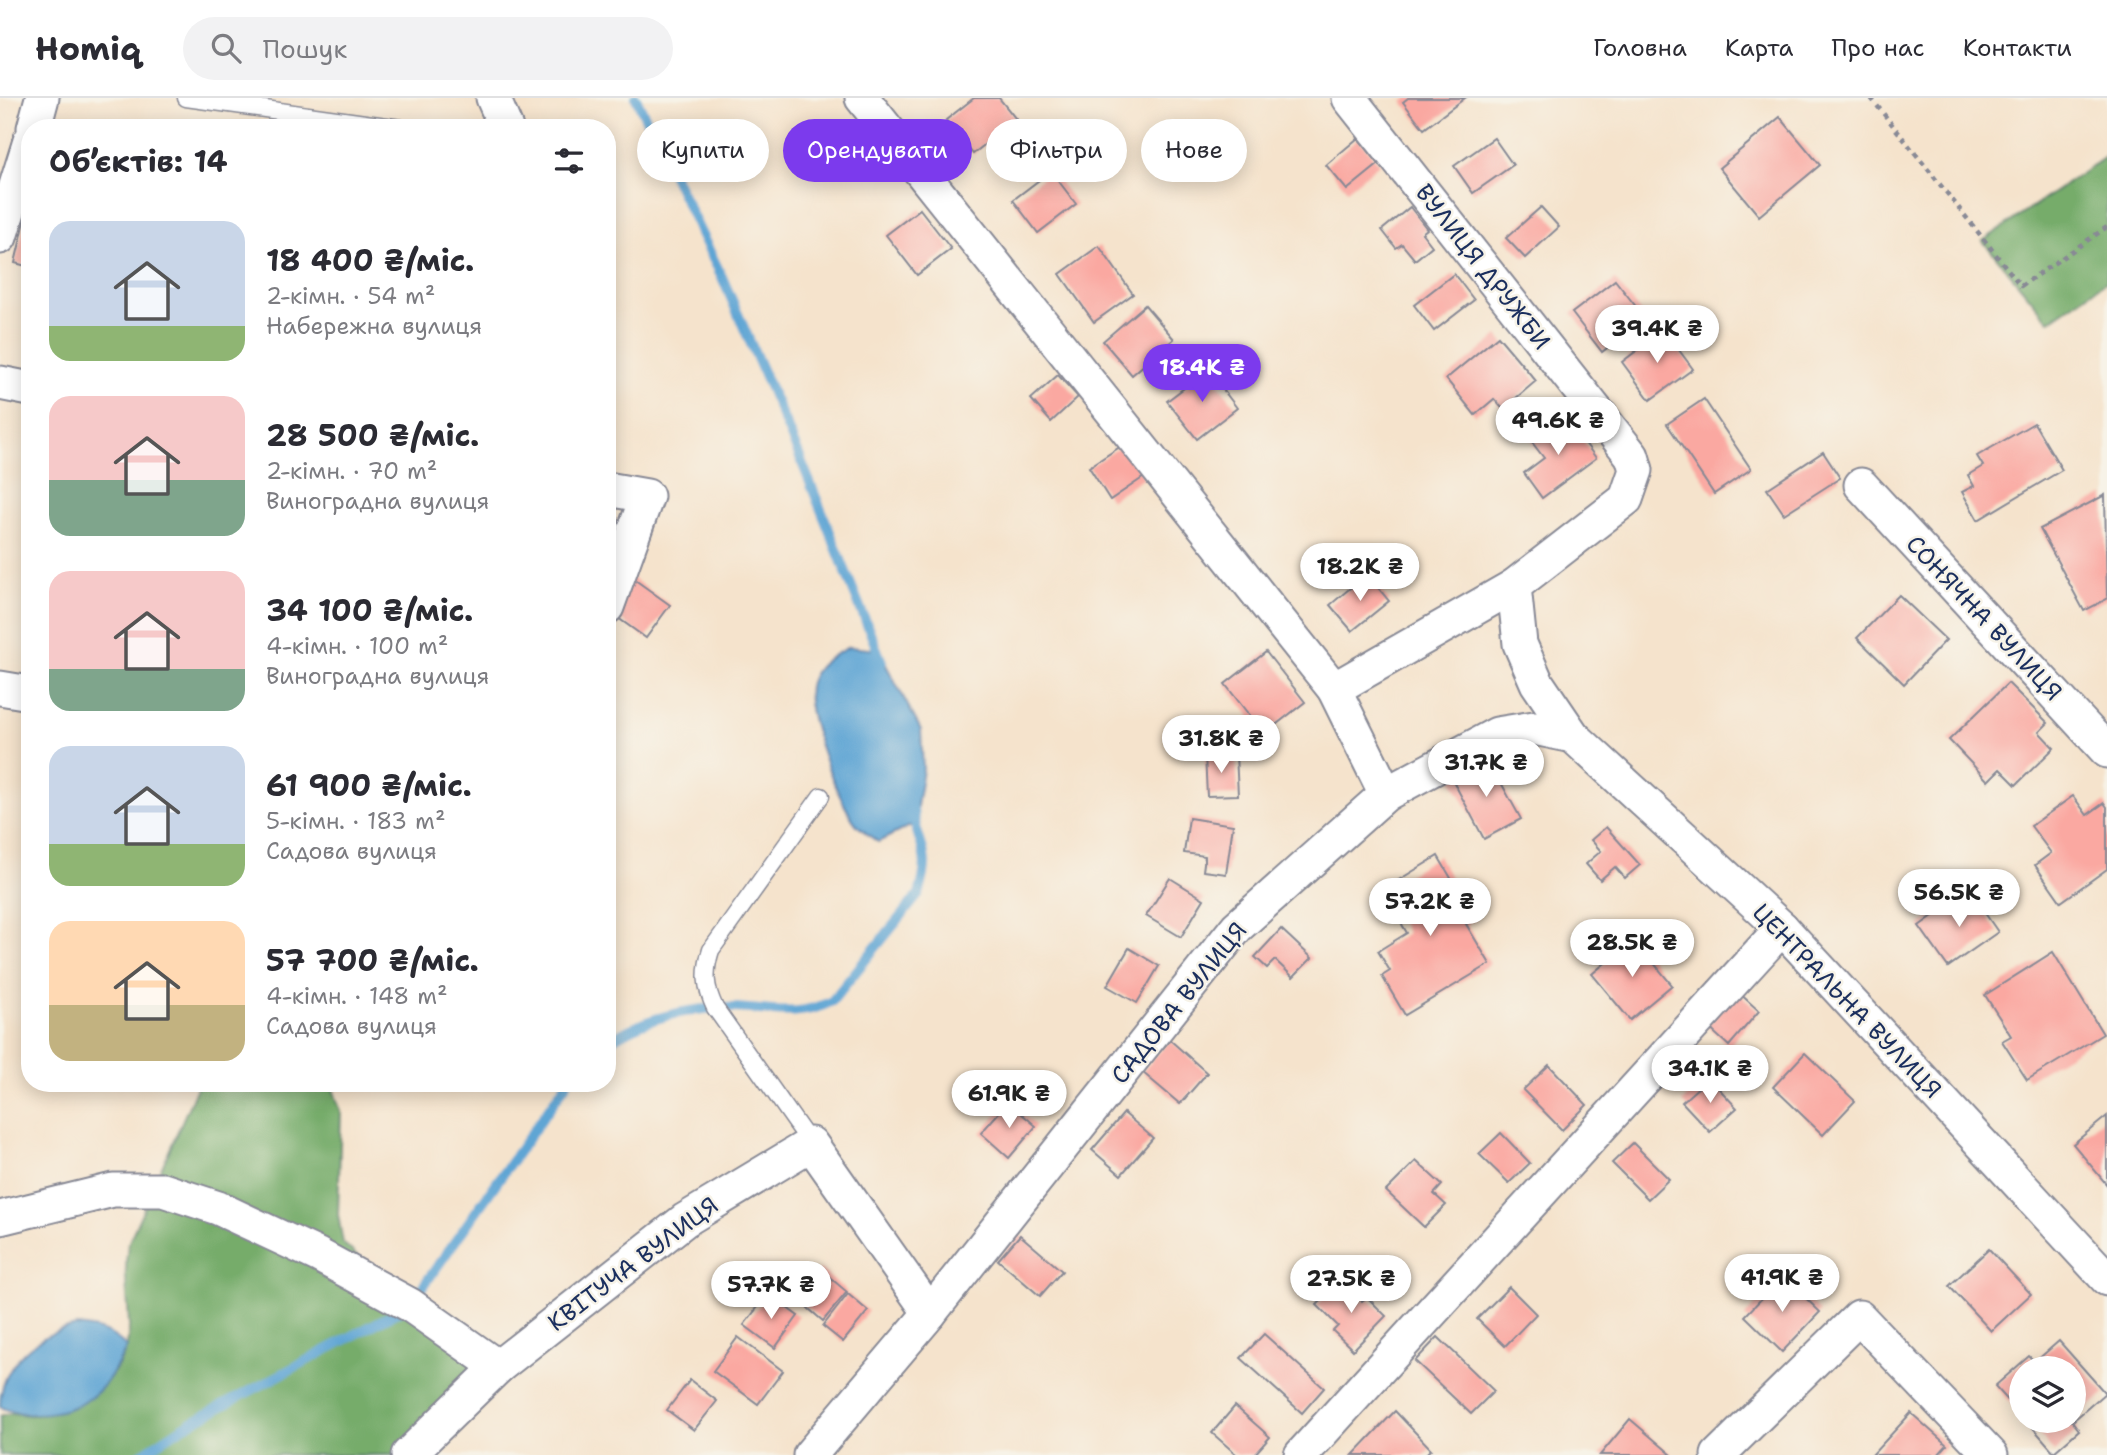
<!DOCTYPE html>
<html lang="uk">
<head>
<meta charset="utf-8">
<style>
  body { margin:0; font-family:"Shantell Sans",sans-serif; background:#f2f2f3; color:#2b2b33; height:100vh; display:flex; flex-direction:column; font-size:26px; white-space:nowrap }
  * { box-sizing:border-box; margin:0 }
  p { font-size:23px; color:#7c7c81 }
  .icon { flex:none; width:38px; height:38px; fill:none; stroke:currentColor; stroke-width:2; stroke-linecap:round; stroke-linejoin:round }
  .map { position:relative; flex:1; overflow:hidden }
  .sheet { position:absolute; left:21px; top:21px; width:595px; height:973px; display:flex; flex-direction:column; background:#fff; border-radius:28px; box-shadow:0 4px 18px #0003 }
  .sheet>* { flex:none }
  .hud { position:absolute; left:637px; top:21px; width:665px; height:63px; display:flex; gap:14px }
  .tools { position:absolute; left:2009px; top:1258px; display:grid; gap:14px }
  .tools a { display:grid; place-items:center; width:77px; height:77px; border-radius:50%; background:#fff; box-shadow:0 4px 18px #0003; font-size:35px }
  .price { position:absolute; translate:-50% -60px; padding:0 16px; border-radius:24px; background:#fff; color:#222; font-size:23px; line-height:46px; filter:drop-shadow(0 2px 4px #0008) }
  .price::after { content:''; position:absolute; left:50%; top:42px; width:21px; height:16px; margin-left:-10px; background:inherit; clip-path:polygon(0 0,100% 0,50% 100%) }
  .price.active { background:#7c3aed; color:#fff }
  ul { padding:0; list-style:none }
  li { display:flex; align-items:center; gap:21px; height:175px; padding:0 28px }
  li span { display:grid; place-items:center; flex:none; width:196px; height:140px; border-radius:21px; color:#555 }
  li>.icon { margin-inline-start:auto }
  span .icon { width:84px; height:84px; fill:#fffc; stroke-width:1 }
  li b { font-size:30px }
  h2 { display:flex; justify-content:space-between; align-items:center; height:84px; padding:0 28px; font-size:30px }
  .pill { padding:0 24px; border-radius:32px; background:#fff; box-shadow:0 4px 18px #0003; font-size:24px; line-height:63px }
  .pill.active { background:#7c3aed; color:#fff }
  header { display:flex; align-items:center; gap:42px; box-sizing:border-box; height:98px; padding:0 35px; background:#fff; border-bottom:2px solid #e1e1e2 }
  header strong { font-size:33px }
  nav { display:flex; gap:38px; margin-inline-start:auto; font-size:24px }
  .search { width:490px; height:63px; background:#f2f2f3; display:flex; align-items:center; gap:18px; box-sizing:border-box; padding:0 24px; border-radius:38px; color:#7c7c81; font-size:26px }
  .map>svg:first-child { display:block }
  .forest { fill:#76ac6a; stroke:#486e64; stroke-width:2 }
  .water { fill:#5ea5d4; stroke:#3c6a99; stroke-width:2 }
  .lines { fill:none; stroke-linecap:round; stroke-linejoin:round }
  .stream { stroke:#5ea5d4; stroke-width:10 }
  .building { fill:#faa8a1 }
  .service-casing { stroke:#888995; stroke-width:19 }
  .minor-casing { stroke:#888995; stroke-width:37 }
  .path { stroke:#888995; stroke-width:4.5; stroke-dasharray:5 5; stroke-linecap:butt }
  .service { stroke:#fff; stroke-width:16 }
  .minor { stroke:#fff; stroke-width:33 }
  .labels { text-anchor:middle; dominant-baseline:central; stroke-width:5; stroke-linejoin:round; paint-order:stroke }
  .street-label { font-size:24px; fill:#1b2f5e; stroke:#f7f3e8 }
</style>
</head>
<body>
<header>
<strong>Homiq</strong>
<div class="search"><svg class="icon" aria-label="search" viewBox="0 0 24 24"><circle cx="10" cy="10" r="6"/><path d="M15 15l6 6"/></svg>Пошук</div>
<nav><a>Головна</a><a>Карта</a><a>Про нас</a><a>Контакти</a></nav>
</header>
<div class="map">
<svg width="2107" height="1357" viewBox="0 0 2107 1357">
  <rect width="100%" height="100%" fill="#f7f3e8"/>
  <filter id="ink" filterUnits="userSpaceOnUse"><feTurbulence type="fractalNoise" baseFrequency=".0143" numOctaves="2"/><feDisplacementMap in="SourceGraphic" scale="14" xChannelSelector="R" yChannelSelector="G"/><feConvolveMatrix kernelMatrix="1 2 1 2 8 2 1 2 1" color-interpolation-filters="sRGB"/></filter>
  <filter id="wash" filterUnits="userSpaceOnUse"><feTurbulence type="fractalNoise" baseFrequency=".00686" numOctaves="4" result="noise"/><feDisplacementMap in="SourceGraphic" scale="28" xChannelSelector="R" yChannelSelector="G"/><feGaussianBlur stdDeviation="1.57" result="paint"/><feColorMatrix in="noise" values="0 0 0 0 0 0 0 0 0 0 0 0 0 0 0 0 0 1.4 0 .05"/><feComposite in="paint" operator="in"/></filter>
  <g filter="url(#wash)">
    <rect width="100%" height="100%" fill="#f5e3cc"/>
    <g class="forest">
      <polygon points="2107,58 2107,183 2049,223 1983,143"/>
      <path d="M199 985H331L341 1014 338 1117 343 1145 410 1207 498 1269 408 1357H0V1318C14 1312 22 1318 37 1317 47 1316 59 1313 68 1310 101 1298 130 1263 129 1227 128 1197 123 1179 128 1146Z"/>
    </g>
    <g class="water">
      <path d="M849 549 878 552 921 632 923 672 914 726 878 744C871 739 863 733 857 727 839 706 801 610 810 584 817 565 832 558 849 549Z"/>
      <path d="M77 1228C98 1230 112 1234 127 1249 120 1261 114 1275 105 1286 81 1316 33 1323 0 1309 0 1266 38 1235 77 1228Z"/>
    </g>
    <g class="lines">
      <g class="stream">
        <polyline points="636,0 722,179 799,357 882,564"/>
        <path d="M607 945C639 922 676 913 715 910 757 907 793 924 832 903L919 796C933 752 918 752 913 713"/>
        <polyline points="140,1357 183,1329 410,1207 567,985"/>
      </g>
    </g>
    <g id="blocks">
      <g class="building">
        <polygon points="974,0 999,0 1016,21 973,56 946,22"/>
        <polygon points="1408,0 1465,0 1424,31 1403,4"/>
        <polygon points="1780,19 1820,67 1759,118 1719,70"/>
        <polygon points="1358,40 1379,66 1347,92 1326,67"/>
        <polygon points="1494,40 1513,67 1473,95 1454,68"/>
        <polygon points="1051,73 1076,106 1038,135 1013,102"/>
        <polygon points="1410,109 1427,131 1422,135 1432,148 1415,162 1402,146 1396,150 1382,132"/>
        <polygon points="1541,109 1559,129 1525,160 1506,140"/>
        <polygon points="920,111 951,151 917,177 886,137"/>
        <polygon points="25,123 30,124 30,169 15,165"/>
        <polygon points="1099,148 1133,196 1094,224 1060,176"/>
        <polygon points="1454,176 1474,202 1434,233 1414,207"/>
        <polygon points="1615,182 1645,220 1602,254 1572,215"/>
        <polygon points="1145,207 1174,241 1132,277 1103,243"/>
        <polygon points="1664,232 1693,271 1650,302 1622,264"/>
        <polygon points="1498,238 1536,283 1503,311 1494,301 1475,317 1446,281"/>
        <polygon points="1208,272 1237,310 1197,341 1167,303"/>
        <polygon points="1058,277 1078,299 1051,324 1031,301"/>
        <polygon points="1704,301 1751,371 1714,396 1667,326"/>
        <polygon points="1565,318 1596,360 1542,400 1524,375 1544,360 1531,343"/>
        <polygon points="2034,325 2062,372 1978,422 1962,394 1974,388 1968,377 1983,368 1977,358"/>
        <polygon points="1123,347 1144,379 1110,402 1089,369"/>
        <polygon points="1823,354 1840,380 1784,416 1767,391"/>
        <polygon points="2105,397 2107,501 2084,513 2040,431"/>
        <polygon points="1367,476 1389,503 1352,533 1330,507"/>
        <polygon points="631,479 670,507 646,540 607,512"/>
        <polygon points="1899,497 1946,542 1904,586 1857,540"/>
        <polygon points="1266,554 1305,604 1264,636 1225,586"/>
        <polygon points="2008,585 2048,625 2039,634 2054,650 2016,687 2000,671 1988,683 1949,642"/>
        <polygon points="1205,656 1236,656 1238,697 1207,698"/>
        <polygon points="1488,661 1521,721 1484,741 1452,681"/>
        <polygon points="2073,698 2087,717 2104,705 2107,709 2107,771 2061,804 2035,767 2051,755 2031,728"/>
        <polygon points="1189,720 1233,727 1226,776 1203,773 1205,758 1184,755"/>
        <polygon points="1606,729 1640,767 1625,780 1615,769 1600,782 1586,766 1601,753 1591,742"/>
        <polygon points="1438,758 1475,821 1466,826 1490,866 1405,917 1382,878 1390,873 1378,853 1407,835 1388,803 1403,794 1397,783"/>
        <polygon points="1170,780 1204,801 1181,839 1146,818"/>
        <polygon points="1969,792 1998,834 1948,869 1919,828"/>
        <polygon points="1281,831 1312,860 1293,879 1275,862 1267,870 1255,859"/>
        <polygon points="1634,841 1672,887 1630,922 1592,876"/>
        <polygon points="1129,850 1159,868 1137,905 1107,888"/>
        <polygon points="2053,854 2103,936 2027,982 2002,943 2011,938 1985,897"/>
        <polygon points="1737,893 1759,913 1729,948 1707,928"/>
        <polygon points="1170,942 1207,975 1180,1006 1142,974"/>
        <polygon points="1805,955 1855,1003 1823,1037 1773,989"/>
        <polygon points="1549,967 1587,1007 1562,1032 1523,992"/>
        <polygon points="1709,980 1737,1010 1710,1034 1682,1004"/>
        <polygon points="1008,1004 1036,1028 1009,1060 981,1035"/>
        <polygon points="1124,1015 1153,1040 1121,1077 1092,1052"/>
        <polygon points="2107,1018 2107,1087 2073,1046"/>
        <polygon points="1501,1035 1530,1065 1509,1085 1479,1056"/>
        <polygon points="1633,1045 1669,1081 1648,1101 1612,1065"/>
        <polygon points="1416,1063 1442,1087 1434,1096 1446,1107 1424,1129 1386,1093"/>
        <polygon points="1020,1137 1062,1173 1040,1198 998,1162"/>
        <polygon points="1989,1151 2031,1196 1991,1233 1949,1188"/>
        <polygon points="820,1171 847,1194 823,1223 795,1199"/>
        <polygon points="1783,1178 1820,1214 1782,1254 1745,1218"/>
        <polygon points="1341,1183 1362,1203 1367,1199 1386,1218 1353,1252 1333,1233 1338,1228 1317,1207"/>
        <polygon points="1509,1189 1536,1216 1505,1248 1477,1221"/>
        <polygon points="768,1196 798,1218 775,1250 744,1227"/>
        <polygon points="848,1196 868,1213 843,1244 823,1228"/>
        <polygon points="1264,1236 1324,1290 1302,1315 1241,1260"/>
        <polygon points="738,1239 783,1273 758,1306 713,1273"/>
        <polygon points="1438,1239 1494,1293 1471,1316 1415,1263"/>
        <polygon points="2059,1243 2105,1295 2074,1322 2074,1270 2021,1270 2021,1317 1995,1288 2029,1258 2035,1264"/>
        <polygon points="690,1282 717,1303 694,1332 667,1312"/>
        <polygon points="1235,1308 1270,1339 1254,1357 1237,1357 1212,1335"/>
        <polygon points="1395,1313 1431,1351 1425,1357 1353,1357"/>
        <polygon points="1911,1315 1947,1347 1938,1357 1872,1357"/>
        <polygon points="1630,1321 1672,1357 1600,1357"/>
        <polygon points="2027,1323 2072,1323 2079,1332 2054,1354"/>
      </g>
    </g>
  </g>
  <g filter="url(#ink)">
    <use href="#blocks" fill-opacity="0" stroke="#888995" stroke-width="2"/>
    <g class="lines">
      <defs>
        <g id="service">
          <polyline points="186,0 401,30"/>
          <path d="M811 1046 715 910C705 889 704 874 711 852L821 698"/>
        </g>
        <g id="minor">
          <polyline points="493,0 506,30"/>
          <polyline points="862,0 1334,591 1386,696"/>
          <polyline points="1349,0 1632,358 1636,372 1626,401 1514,488 1520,546 1537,585 1573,638 1782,830 2107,1181"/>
          <polyline points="34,30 42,0"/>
          <polyline points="0,139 30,43"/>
          <polyline points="0,285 30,291"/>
          <polyline points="1861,387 2107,653"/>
          <polyline points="607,391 647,398 607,509"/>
          <polyline points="0,590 30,595"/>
          <polyline points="1334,591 1514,488"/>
          <polyline points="0,1120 113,1092 163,1092 218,1110 318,1157 410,1207 498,1269"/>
          <polyline points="408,1357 498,1269 685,1122 811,1046 930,1215"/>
          <polyline points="810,1357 930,1215 1237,829 1386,696 1497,636 1534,630 1573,638"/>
          <polyline points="1301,1357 1782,830"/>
          <polyline points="1718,1357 1859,1219 1991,1357"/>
        </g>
      </defs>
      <use href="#service" class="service-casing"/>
      <use href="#minor" class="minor-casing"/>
      <polyline class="path" points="1871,0 2021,188 2107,129"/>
      <use href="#service" class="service"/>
      <use href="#minor" class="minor"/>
    </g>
  </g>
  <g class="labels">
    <g class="street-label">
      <text transform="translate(1483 169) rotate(52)">ВУЛИЦЯ ДРУЖБИ</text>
      <text transform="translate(1984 520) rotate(47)">СОНЯЧНА ВУЛИЦЯ</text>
      <text transform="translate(1847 903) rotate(46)">ЦЕНТРАЛЬНА ВУЛИЦЯ</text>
      <text transform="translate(1179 905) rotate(-51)">САДОВА ВУЛИЦЯ</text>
      <text transform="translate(633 1166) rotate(-37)">КВІТУЧА ВУЛИЦЯ</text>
    </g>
  </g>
</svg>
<div class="tools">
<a><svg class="icon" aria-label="layers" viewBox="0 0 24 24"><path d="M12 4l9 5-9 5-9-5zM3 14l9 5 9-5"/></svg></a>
</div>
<b class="price" style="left:1657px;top:267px">39.4K ₴</b>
<b class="price active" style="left:1202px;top:306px">18.4K ₴</b>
<b class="price" style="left:1558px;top:359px">49.6K ₴</b>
<b class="price" style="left:1360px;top:505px">18.2K ₴</b>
<b class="price" style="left:1221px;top:677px">31.8K ₴</b>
<b class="price" style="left:1486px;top:701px">31.7K ₴</b>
<b class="price" style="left:1959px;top:831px">56.5K ₴</b>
<b class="price" style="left:1430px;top:840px">57.2K ₴</b>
<b class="price" style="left:1632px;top:881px">28.5K ₴</b>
<b class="price" style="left:1710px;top:1007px">34.1K ₴</b>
<b class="price" style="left:1009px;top:1032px">61.9K ₴</b>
<b class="price" style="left:1782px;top:1216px">41.9K ₴</b>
<b class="price" style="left:1351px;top:1217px">27.5K ₴</b>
<b class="price" style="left:771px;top:1223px">57.7K ₴</b>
<div class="hud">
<a class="pill">Купити</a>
<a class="pill active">Орендувати</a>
<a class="pill">Фільтри</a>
<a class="pill">Нове</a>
</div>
<section class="sheet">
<h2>Об’єктів: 14<svg class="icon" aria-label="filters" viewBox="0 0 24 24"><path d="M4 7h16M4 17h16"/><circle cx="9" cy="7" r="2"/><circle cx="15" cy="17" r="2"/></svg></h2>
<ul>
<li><span style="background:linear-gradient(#c9d6e8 75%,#8fb573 0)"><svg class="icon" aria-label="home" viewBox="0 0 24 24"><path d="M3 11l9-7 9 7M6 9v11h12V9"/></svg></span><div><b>18 400 ₴/міс.</b><p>2-кімн. · 54 m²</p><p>Набережна вулиця</p></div></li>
<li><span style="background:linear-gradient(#f6c9c9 60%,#7fa58c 0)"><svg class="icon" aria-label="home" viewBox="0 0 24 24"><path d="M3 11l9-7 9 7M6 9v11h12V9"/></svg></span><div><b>28 500 ₴/міс.</b><p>2-кімн. · 70 m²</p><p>Виноградна вулиця</p></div></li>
<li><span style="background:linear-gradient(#f6c9c9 70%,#7fa58c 0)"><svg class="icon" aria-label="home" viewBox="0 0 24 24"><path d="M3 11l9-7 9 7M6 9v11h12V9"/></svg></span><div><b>34 100 ₴/міс.</b><p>4-кімн. · 100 m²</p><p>Виноградна вулиця</p></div></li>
<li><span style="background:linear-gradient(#c9d6e8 70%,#8fb573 0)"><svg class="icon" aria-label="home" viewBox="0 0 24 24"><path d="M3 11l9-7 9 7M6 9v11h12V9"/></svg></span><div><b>61 900 ₴/міс.</b><p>5-кімн. · 183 m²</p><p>Садова вулиця</p></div></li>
<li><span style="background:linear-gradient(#ffd9b3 60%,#c2b280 0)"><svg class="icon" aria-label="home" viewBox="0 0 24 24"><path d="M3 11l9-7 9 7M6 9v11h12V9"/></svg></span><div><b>57 700 ₴/міс.</b><p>4-кімн. · 148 m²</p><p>Садова вулиця</p></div></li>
</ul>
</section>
</div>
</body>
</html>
